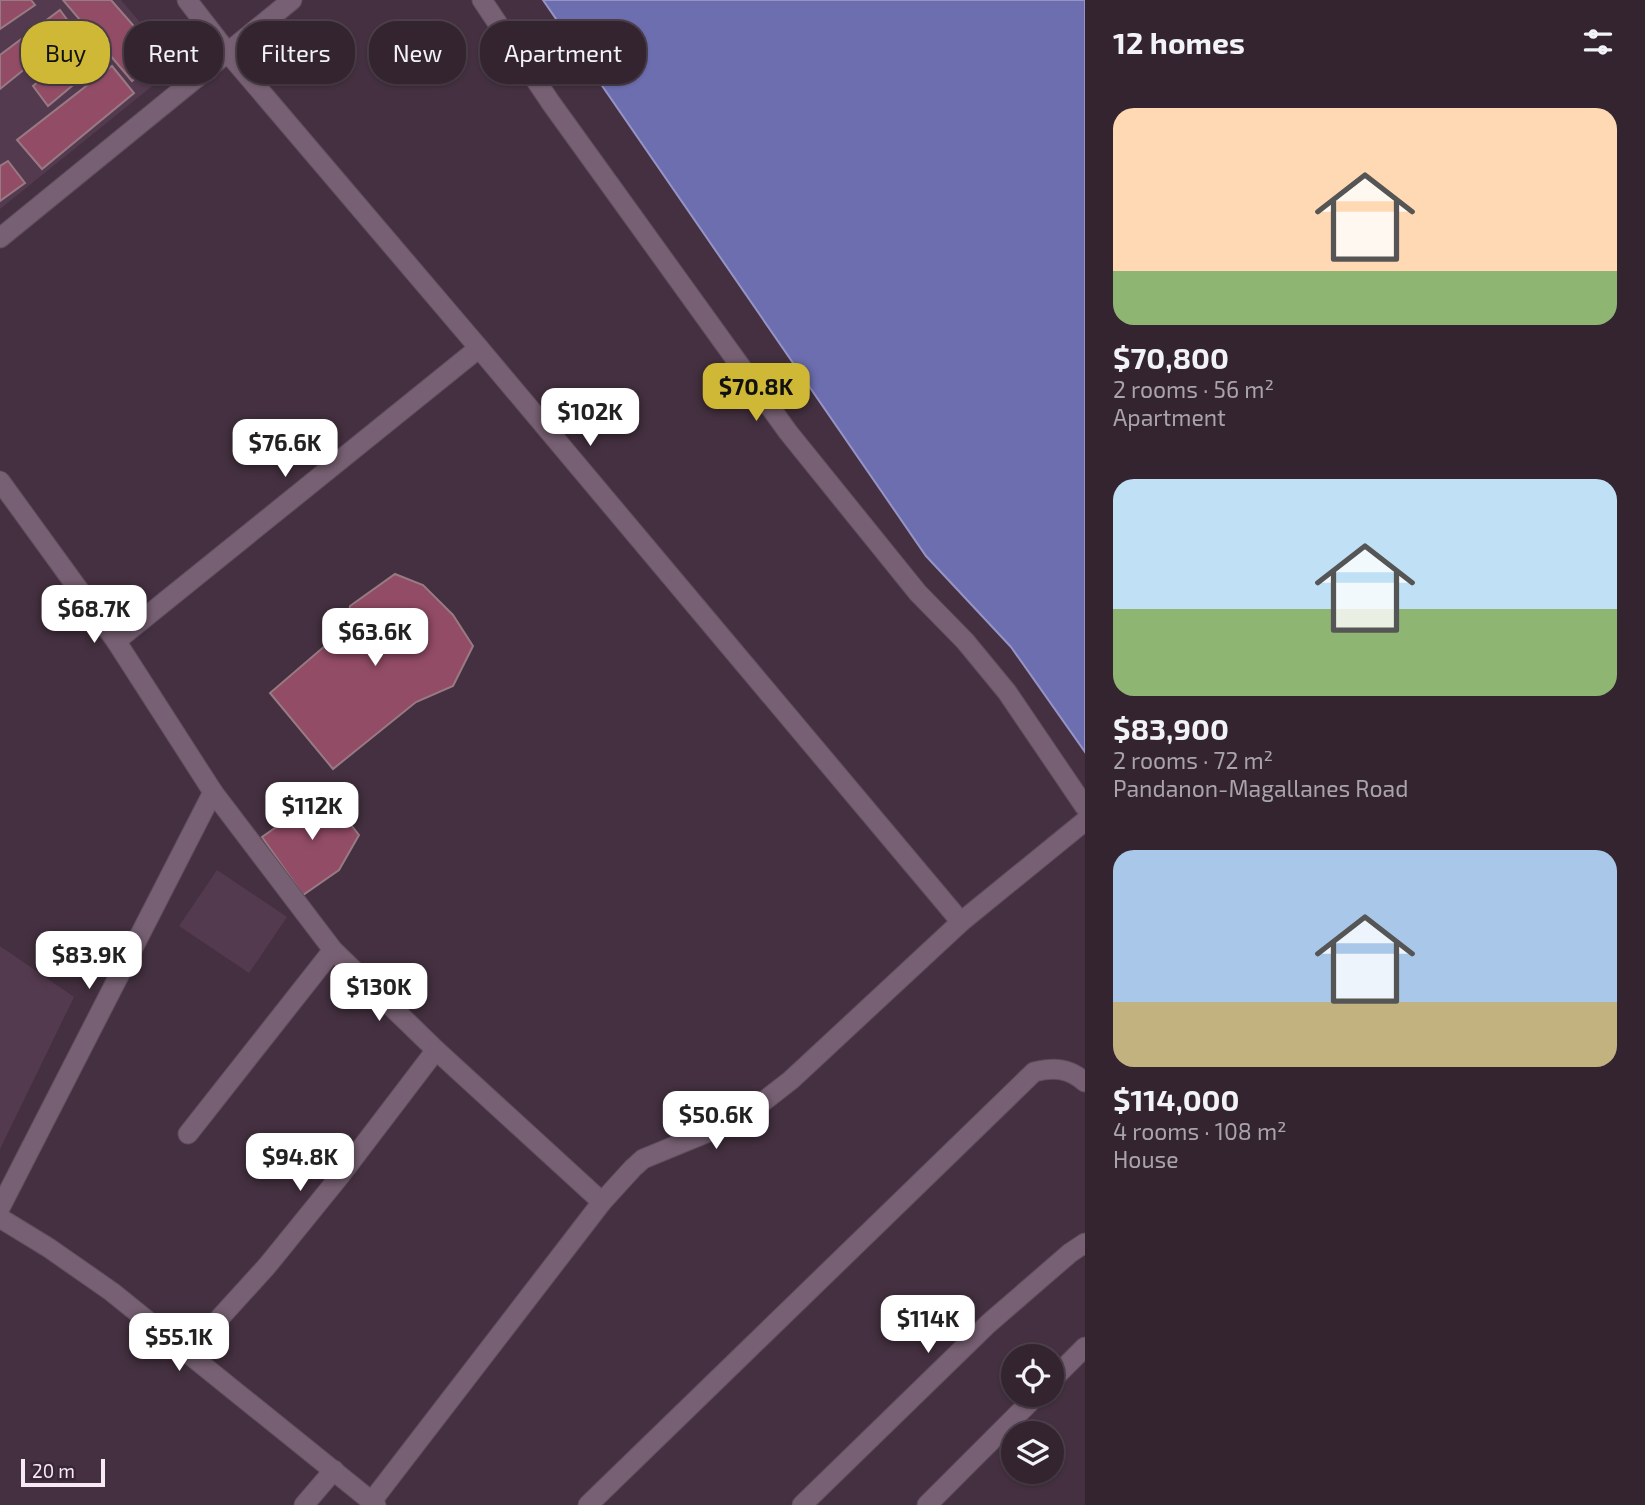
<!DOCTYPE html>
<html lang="en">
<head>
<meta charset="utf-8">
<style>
  body { margin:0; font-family:"Exo 2",sans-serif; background:#3b2c38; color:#f1f3f6; height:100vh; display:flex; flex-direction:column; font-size:26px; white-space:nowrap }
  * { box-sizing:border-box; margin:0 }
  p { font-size:23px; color:#a9a4ab }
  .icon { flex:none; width:38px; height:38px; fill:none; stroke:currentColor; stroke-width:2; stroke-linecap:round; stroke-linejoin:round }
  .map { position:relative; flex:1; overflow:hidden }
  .panel { display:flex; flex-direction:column; background:#332430; width:560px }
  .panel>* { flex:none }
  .banner { position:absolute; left:21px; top:21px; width:665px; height:63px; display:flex; gap:14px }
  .tools { position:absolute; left:1001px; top:1344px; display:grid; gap:14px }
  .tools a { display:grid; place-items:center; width:63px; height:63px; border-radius:50%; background:#332430; box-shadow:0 2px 5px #0004,0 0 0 2px #4e414c; font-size:35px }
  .scale { position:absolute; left:21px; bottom:18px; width:84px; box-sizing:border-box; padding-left:7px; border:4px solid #f7eaf5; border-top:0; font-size:19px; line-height:24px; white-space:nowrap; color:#f7eaf5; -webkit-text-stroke:5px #392636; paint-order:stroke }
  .price { position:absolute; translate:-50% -60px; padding:0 16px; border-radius:14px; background:#fff; color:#222; font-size:23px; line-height:46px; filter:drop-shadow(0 2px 4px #0008) }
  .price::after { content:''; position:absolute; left:50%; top:42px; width:21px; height:16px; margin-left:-10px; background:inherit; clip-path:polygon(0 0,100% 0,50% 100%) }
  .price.current { background:#d0b837; color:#111 }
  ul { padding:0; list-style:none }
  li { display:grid; align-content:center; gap:14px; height:371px; padding:0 28px }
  li span { display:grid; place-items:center; height:217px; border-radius:21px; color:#555 }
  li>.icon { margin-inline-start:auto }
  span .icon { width:126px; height:126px; fill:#fffc; stroke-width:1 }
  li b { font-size:30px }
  h2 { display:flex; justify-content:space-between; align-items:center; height:84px; padding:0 28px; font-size:30px }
  .tag { padding:0 24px; border-radius:28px; background:#332430; box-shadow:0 2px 5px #0004,0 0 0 2px #4e414c; font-size:24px; line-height:63px }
  .tag.current { background:#d0b837; color:#111 }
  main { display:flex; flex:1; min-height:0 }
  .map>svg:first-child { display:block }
  .built { fill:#543a4f }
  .water { fill:#6d6eb0; stroke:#9693c5; stroke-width:2 }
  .building { fill:#934c66; stroke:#987a83; stroke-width:2 }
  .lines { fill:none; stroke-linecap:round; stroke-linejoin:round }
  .minor-casing { stroke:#5f4e5d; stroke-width:21 }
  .tertiary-casing { stroke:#5f4e5d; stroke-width:21 }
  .minor { stroke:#776073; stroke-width:19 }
  .tertiary { stroke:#776073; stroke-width:19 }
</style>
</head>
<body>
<main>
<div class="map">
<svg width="1085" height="1505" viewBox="0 0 1085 1505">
  <rect width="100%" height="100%" fill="#443040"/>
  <g class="built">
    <polygon points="0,0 121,0 177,66 0,209"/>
    <polygon points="217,870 287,917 249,973 179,926"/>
    <polygon points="0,946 74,997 0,1149"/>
  </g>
  <polygon class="water" points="543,0 1085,0 1085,752 1011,647 926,556"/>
  <g class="building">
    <polygon points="0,0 31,0 35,5 0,29"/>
    <polygon points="63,0 111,0 161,57 132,81"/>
    <polygon points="60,10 74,29 0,89 0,55"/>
    <polygon points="88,40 103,60 48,106 33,86"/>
    <polygon points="112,66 134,93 42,169 17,140"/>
    <polygon points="8,161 25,183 0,201 0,166"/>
    <polygon points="395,574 423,585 453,615 473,646 453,686 416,702 333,769 270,693 347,627 350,606"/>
    <polygon points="325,792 359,835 339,870 303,895 262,837 279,825 273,818 297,801 302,809"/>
  </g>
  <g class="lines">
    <defs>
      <g id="minor">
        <polyline points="187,0 228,53 479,348 961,922"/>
        <polyline points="482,0 551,103 788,432 918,593 965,641 1007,692 1085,807"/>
        <polyline points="0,238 292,0"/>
        <polyline points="116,641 479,348"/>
        <polyline points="213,792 333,950 436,1050 602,1202"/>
        <polyline points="188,1134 333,950"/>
        <polyline points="0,1218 49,1248 112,1292 376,1505"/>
        <polyline points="187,1354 267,1266 340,1176 436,1050"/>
        <polyline points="1052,1380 1085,1347"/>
        <polyline points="372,1501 602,1202 633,1168 643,1159 733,1122 759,1105 791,1080 961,922 1085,821"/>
        <polyline points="304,1505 334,1470"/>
        <path d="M588 1505 1034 1072C1054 1067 1069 1068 1085 1082"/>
        <polyline points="802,1505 988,1324 1070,1253 1085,1243"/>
        <polyline points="927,1505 1037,1395"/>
      </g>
      <polyline id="tertiary" points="0,481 116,641 213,792 0,1208"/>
    </defs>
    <use href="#minor" class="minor-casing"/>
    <use href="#tertiary" class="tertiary-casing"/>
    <use href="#minor" class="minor"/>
    <use href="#tertiary" class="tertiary"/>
  </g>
</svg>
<div class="tools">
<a><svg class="icon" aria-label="locate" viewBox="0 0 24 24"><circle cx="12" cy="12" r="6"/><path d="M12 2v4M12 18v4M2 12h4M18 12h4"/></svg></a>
<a><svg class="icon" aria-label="layers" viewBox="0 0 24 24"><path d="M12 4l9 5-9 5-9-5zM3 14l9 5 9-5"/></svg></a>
</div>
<div class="scale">20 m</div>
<b class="price current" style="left:756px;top:423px">$70.8K</b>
<b class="price" style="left:590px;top:448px">$102K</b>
<b class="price" style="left:285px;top:479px">$76.6K</b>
<b class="price" style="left:94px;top:645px">$68.7K</b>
<b class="price" style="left:375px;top:668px">$63.6K</b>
<b class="price" style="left:312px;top:842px">$112K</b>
<b class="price" style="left:89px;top:991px">$83.9K</b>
<b class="price" style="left:379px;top:1023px">$130K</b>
<b class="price" style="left:716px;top:1151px">$50.6K</b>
<b class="price" style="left:300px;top:1193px">$94.8K</b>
<b class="price" style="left:928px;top:1355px">$114K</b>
<b class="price" style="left:179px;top:1373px">$55.1K</b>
<div class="banner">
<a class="tag current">Buy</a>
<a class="tag">Rent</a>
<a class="tag">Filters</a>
<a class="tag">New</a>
<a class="tag">Apartment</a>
</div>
</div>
<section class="panel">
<h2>12 homes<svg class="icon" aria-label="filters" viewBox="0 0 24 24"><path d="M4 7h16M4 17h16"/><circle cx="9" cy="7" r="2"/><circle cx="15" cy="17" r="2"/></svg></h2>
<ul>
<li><span style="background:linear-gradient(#ffd9b3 75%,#8fb573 0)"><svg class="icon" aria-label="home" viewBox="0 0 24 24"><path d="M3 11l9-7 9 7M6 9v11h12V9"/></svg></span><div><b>$70,800</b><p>2 rooms · 56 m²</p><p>Apartment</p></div></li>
<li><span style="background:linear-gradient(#bfe0f5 60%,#8fb573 0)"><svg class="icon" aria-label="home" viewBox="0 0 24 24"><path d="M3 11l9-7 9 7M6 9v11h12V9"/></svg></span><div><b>$83,900</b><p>2 rooms · 72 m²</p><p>Pandanon-Magallanes Road</p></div></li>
<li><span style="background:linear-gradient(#a9c7e8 70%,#c2b280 0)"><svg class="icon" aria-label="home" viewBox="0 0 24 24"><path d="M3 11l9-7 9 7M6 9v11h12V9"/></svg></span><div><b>$114,000</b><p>4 rooms · 108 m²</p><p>House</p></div></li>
</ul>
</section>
</main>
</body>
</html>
